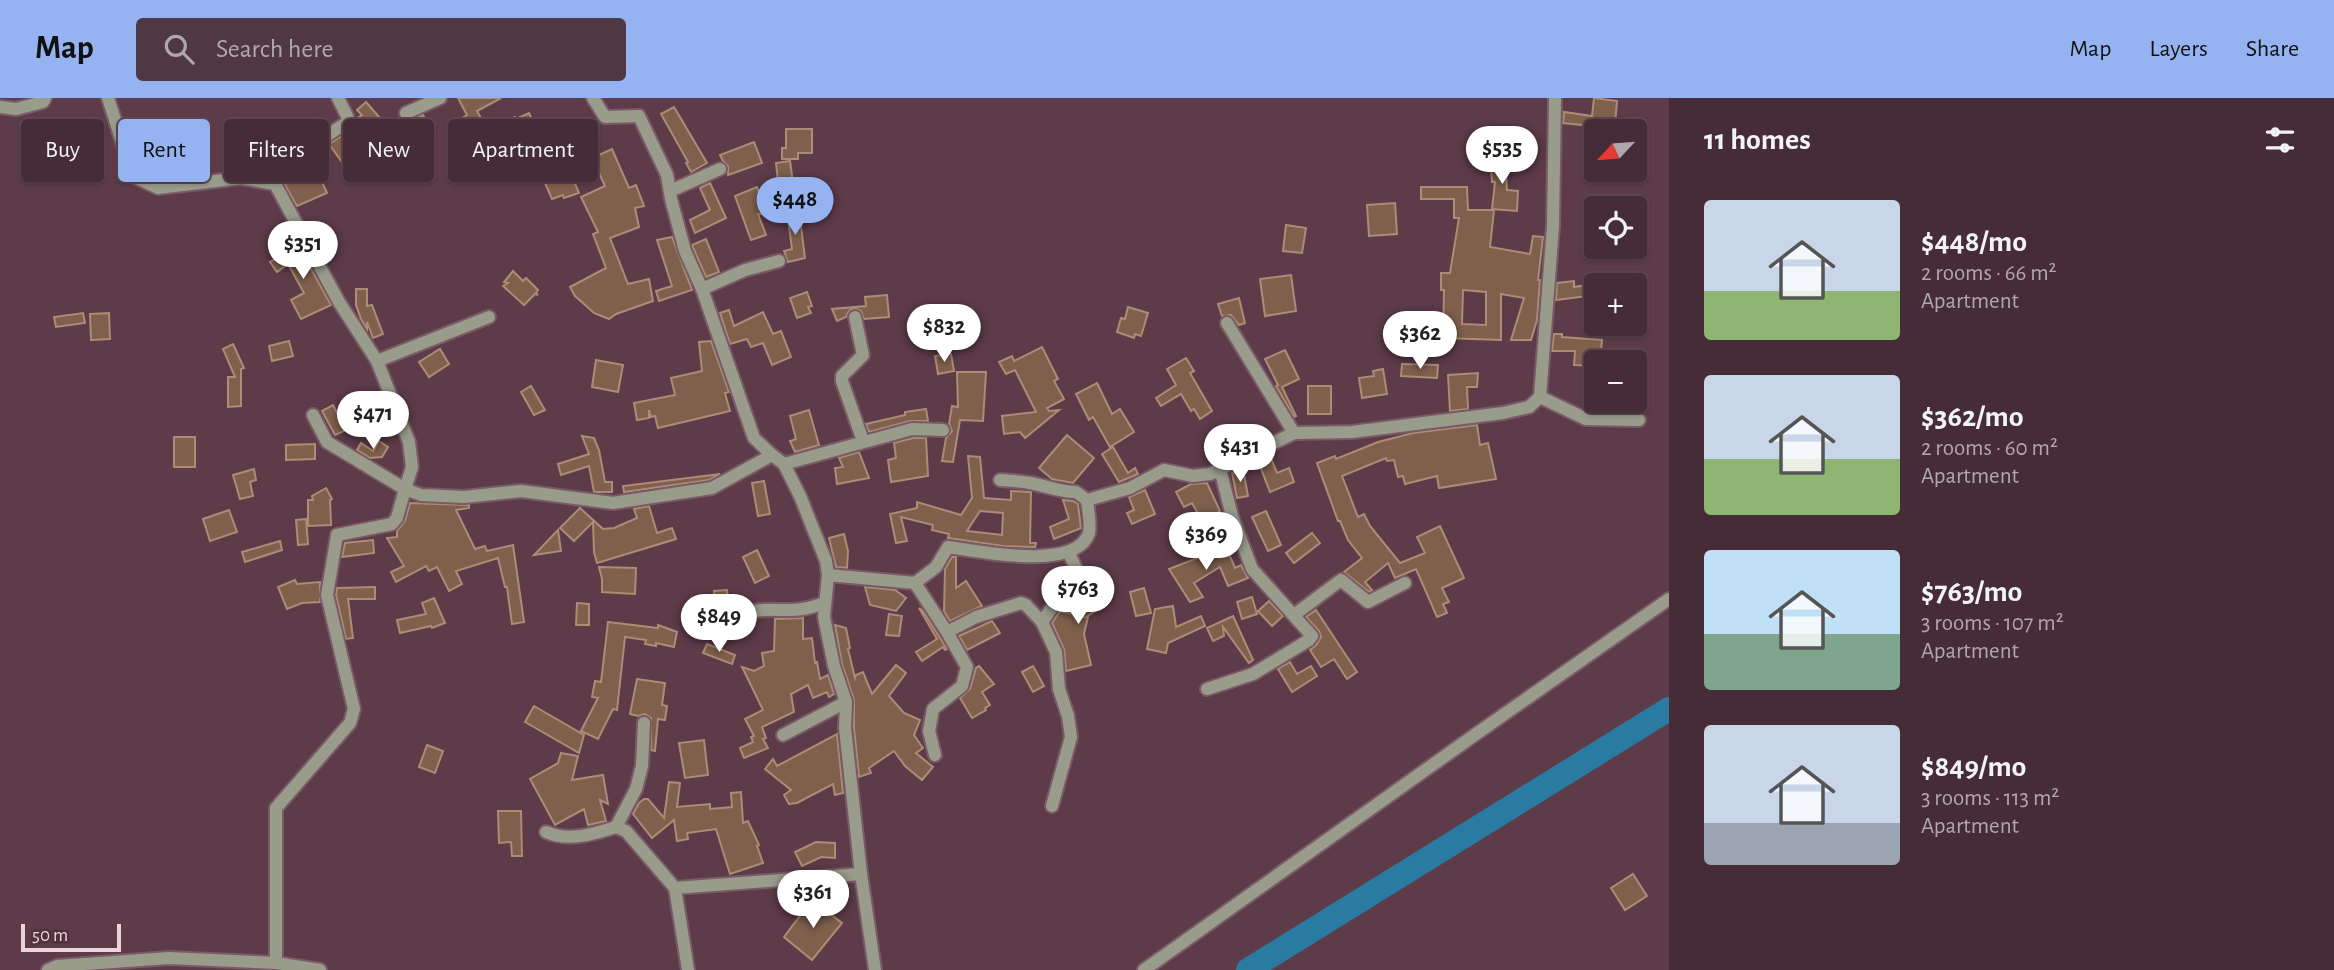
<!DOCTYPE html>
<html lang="en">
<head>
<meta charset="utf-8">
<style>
  body { margin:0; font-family:"Alegreya Sans",sans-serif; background:#503842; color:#f1f3f6; height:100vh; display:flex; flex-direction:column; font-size:26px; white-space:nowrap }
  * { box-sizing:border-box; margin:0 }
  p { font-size:23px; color:#b0a7ad }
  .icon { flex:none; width:38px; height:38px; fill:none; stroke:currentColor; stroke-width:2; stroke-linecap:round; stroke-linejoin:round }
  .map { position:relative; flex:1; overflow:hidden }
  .sheet { display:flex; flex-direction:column; background:#462c37; width:665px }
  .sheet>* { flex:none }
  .guide { position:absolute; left:21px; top:21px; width:665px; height:63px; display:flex; gap:14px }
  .needle { width:46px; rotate:244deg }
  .fabs { position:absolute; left:1584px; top:21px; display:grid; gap:14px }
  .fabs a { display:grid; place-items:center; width:63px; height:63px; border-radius:7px; background:#462c37; box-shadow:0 2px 5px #0004,0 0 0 2px #5e4852; font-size:35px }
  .scale { position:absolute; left:21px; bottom:18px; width:100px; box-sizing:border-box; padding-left:7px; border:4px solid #ead5dc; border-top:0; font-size:19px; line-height:24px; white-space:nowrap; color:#ead5dc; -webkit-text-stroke:5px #51313e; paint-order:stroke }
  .price { position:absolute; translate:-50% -60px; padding:0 16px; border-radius:24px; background:#fff; color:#222; font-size:23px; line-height:46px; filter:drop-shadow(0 2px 4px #0008) }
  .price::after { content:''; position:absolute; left:50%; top:42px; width:21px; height:16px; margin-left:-10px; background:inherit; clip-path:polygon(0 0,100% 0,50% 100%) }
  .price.active { background:#95b2f1; color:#111 }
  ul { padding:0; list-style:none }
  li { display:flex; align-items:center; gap:21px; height:175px; padding:0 35px }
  li span { display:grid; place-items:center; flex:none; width:196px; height:140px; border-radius:7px; color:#555 }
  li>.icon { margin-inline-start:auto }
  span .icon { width:84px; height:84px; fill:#fffc; stroke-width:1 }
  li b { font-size:30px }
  h2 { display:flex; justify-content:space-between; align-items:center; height:84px; padding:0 35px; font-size:30px }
  .pill { padding:0 24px; border-radius:7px; background:#462c37; box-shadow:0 2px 5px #0004,0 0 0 2px #5e4852; font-size:24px; line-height:63px }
  .pill.active { background:#95b2f1; color:#111 }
  header { display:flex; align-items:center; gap:42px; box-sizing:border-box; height:98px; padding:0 35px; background:#95b2f1; color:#111 }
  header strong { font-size:33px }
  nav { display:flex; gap:38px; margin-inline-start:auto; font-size:24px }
  .search { width:490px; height:63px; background:#503842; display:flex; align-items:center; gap:18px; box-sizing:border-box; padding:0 24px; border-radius:7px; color:#b0a7ad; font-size:26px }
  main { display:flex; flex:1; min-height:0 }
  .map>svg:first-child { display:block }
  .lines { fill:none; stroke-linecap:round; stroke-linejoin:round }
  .river { stroke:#2a7ba2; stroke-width:24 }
  .building { fill:#7f604c; stroke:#ad8c77; stroke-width:2; fill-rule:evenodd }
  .minor-casing { stroke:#795a66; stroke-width:16 }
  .minor { stroke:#999b8b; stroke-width:12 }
</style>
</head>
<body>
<header>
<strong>Map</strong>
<div class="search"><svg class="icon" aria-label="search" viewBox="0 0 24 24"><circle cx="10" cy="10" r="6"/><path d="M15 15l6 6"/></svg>Search here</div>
<nav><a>Map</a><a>Layers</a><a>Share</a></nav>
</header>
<main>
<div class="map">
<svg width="1669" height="872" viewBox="0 0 1669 872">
  <rect width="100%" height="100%" fill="#5d3b49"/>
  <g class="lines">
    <polyline class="river" points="1248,872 1669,611"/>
  </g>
  <g class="building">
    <polygon points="458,0 501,0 477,13 488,33 515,19 516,21 529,15 537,32 516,42 515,39 482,57 462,20 467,17"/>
    <polygon points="1594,0 1617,3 1615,27 1601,26 1601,29 1563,25 1564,14 1592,18"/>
    <polygon points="366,4 379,19 361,34 369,44 342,64 329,46 353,31 356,21 362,17 357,12"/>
    <polygon points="674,9 707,65 691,74 686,65 688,64 661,16"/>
    <polygon points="423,17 432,35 420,41 411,22"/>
    <polygon points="786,31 812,31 812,55 798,55 798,61 782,61 782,50 786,50"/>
    <polygon points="754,44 762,65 728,77 728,68 723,63 720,57"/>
    <polygon points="612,51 629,90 636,87 644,108 635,110 639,129 610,140 628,186 649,181 653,203 616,216 609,221 594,215 575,198 570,189 606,170 593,136 598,134 581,99 605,88 592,60"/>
    <polygon points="1505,56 1507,92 1518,93 1517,113 1492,111 1495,84 1492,84 1490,57"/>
    <polygon points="790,63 794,92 779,93 776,65"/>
    <polygon points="566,65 579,95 564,100 563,97 552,101 541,76"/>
    <polygon points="314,66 327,95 297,108 285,87 294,75"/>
    <polygon points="710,85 726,120 695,135 690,122 710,112 700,90"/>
    <polygon points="757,89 768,116 758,116 766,137 751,142 735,98"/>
    <path d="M1421 89H1467L1468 112H1494L1490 149 1530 156 1533 138 1543 139 1538 182H1540L1537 222 1531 242H1511L1524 200 1501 196V242L1443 240 1444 192H1441V175H1450L1459 120H1454V101H1421ZM1463 192 1486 194V227L1462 226Z"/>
    <polygon points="1395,105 1397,136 1369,138 1367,107"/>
    <polygon points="799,112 805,160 788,164 784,153 792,151 787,113"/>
    <polygon points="1286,127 1306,130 1302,155 1283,153"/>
    <polygon points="293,138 331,207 301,221 291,202 304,195 288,166 277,174 270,164 291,150 287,141"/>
    <polygon points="672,139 692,192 659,203 656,193 672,188 657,142"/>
    <polygon points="706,141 719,174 706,179 692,147"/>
    <polygon points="513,173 523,183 526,180 538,192 536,195 538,197 535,196 524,207 503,188 508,185 504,184"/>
    <polygon points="1291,177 1296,213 1265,218 1260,181"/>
    <polygon points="1574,183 1574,189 1587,187 1588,198 1556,202 1557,185"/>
    <polygon points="356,191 367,191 367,208 372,207 383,236 373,240 367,224 367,231 361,221 356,207"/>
    <polygon points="807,194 812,208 808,209 811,215 797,220 790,200"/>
    <polygon points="887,197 889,219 864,221 861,213 854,210 849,213 846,219 837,223 832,211 866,208 865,199"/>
    <polygon points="1239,200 1245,225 1239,227 1231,217 1222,218 1218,206"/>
    <polygon points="1128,209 1148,215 1141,238 1135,236 1134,240 1117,234 1121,220 1125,221"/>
    <polygon points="729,212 734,228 763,214 773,236 781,233 791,259 772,267 763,245 751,249 747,241 730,246 720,215"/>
    <polygon points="83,215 85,225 56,229 54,219"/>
    <polygon points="109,215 110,241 91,242 90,216"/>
    <polygon points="1554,236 1562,236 1562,239 1602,242 1600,264 1596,264 1596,268 1574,267 1575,253 1552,253"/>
    <polygon points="289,243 293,258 272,263 269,248"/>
    <polygon points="711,243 729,294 725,295 730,313 658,330 655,318 651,319 649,312 649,320 637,322 634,305 675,297 671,280 702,273 699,244"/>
    <polygon points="233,246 244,270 241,271 241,308 228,309 228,279 235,279 223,251"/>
    <polygon points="1042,249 1058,281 1054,283 1064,301 1047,310 1049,313 1059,312 1025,340 1020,334 1004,336 1002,318 1036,314 1015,272 1006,276 999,264 1012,258 1014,263"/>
    <polygon points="440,251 449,266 429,279 419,264"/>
    <polygon points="1285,252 1299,281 1282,289 1296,318 1294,319 1276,288 1278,287 1265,261"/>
    <polygon points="951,256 954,273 938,276 935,258"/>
    <polygon points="1186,260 1194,273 1190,275 1212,313 1200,321 1194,311 1191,313 1181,296 1161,308 1156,300 1176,287 1167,271"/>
    <polygon points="596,262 623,267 618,294 592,289"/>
    <polygon points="1402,266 1438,267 1437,280 1401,278"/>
    <polygon points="1383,271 1387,296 1362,300 1359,280 1374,278 1373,273"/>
    <polygon points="957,274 986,274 983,323 960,322 953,364 942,363 946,340 952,333 949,326 952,308 958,309"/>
    <polygon points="1478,275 1477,289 1467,289 1468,311 1450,313 1448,277"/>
    <polygon points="1097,285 1112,316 1120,311 1134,334 1110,349 1093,319 1089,322 1076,296"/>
    <polygon points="531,288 545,312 534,317 521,294"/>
    <rect x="1308" y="288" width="23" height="28"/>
    <polygon points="333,307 346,332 335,337 322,313"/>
    <polygon points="926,311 928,323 910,323 869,334 866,326 905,317 905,314"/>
    <polygon points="809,312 819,347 795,354 790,343 796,341 790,318"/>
    <polygon points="1477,327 1480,347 1488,345 1496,381 1439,390 1437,378 1405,386 1403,378 1398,379 1394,362 1387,363 1386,360 1342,378 1358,419 1364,416 1370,428 1400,465 1425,455 1417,439 1440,428 1464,480 1442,490 1449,504 1443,506 1447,515 1437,519 1416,471 1395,480 1388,465 1365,484 1372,492 1369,494 1344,474 1362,460 1348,442 1340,423 1338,423 1317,365 1335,358 1336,361 1378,344 1413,335"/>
    <polygon points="1067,337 1094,360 1073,385 1052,381 1039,370"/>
    <polygon points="582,338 594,340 599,352 605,384 612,384 612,394 594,394 589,368 561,377 558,366 589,356"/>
    <rect x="174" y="339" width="21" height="30"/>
    <polygon points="913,340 926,340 928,378 891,384 888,362 896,360 894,345"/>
    <polygon points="379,343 388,349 382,359 383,359 370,360 357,352 361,345 373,353"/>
    <polygon points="315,346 315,361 286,362 286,347"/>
    <polygon points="1113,349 1128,375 1135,370 1138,376 1119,384 1102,356"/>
    <polygon points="859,354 869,380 837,386 835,370 843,369 839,360"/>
    <path d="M968 358 980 359 984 400 1011 402V393L1031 394 1030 445H1036L1035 449 1003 448 948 440 949 436 932 432 933 427 901 419 907 443 896 445 890 416 917 410V404L961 417 972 400ZM980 413 1003 415 1002 437 967 433Z"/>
    <polygon points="1270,358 1277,375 1289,370 1294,384 1270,394 1258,363"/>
    <polygon points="254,371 256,382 250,384 253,398 240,401 233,377"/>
    <polygon points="1243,371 1248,398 1237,400 1232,375"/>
    <polygon points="720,376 709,382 624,394 623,388"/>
    <polygon points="764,383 770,416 758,418 752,385"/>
    <polygon points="1207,385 1220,413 1202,423 1192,405 1184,409 1176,394 1191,386"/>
    <polygon points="326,390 332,401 330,402 331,427 308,428 308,402 313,402 312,398"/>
    <polygon points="1145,392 1155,416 1132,426 1127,415 1134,412 1129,399"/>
    <polygon points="1063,402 1073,403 1078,406 1081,430 1054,441 1050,429 1069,421"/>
    <polygon points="410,405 469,407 469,410 456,412 475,451 485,448 487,453 513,447 524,524 512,526 507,489 505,489 498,460 456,473 462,486 449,493 437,469 429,473 426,468 396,484 391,474 404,468 387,440 397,439 397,433 405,423"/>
    <polygon points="649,408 657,435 672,430 676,441 597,465 594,454 593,424 574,443 560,430 580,410 603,431 614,430 637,420 634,411"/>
    <polygon points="229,412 237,434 210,443 203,421"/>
    <polygon points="1266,413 1281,447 1268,453 1252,419"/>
    <polygon points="306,421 308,446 298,447 296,422"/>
    <polygon points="558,432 561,453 534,457"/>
    <polygon points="1312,435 1320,445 1294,465 1286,455"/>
    <polygon points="844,436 848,453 847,470 836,469 829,440"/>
    <polygon points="373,442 374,455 342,459 345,445"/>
    <polygon points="280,443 282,452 245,464 242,454"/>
    <polygon points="1226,449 1235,470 1241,467 1248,480 1228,488 1220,469 1194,485 1203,499 1190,504 1169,471"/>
    <polygon points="757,452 769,478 755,485 743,459"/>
    <polygon points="952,459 956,459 956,490 966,483 982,508 950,523 944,513 945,471"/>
    <polygon points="599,469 636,470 635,496 602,494 602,481"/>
    <polygon points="295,482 297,486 320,484 320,504 302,505 287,511 278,489"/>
    <polygon points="1082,482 1095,496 1101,492 1108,505 1086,519 1088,519 1084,536 1091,567 1066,573 1064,551 1052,525 1060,513 1082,518 1068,502"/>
    <polygon points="375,489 375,501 348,501 353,540 346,541 336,497 337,490"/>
    <polygon points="865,489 895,492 906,500 896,513 870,507"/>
    <polygon points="1144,490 1151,515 1136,518 1130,494"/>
    <polygon points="727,492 729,525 716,526 714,493"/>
    <polygon points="1252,499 1257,516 1242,521 1237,504"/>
    <polygon points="434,500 445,525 432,530 431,528 400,535 397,522 426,516 422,505"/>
    <polygon points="1269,503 1283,518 1272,528 1258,513"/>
    <polygon points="577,505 589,506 589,527 576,527"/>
    <polygon points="1173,508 1176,529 1201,518 1205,528 1168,545 1166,555 1147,551 1155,511"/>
    <polygon points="919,510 923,513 947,551 945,552 943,549 922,563 916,554 937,541"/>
    <polygon points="1316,512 1357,574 1347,581 1334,561 1321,569 1310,552 1316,547 1321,539 1319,533 1306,519"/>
    <polygon points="889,516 902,518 899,538 886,537"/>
    <polygon points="1233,518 1253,562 1249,565 1223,529 1224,538 1213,543 1207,530"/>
    <polygon points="803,520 803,541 812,540 815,565 817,564 820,581 828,577 834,596 829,599 827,594 813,600 808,587 791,596 794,614 762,629 766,640 763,641 768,650 744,660 740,650 753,644 751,639 754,638 745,621 763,612 742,569 754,573 764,568 762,555 774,553 775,521"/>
    <polygon points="992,523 1000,535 967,552 959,538"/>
    <polygon points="608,524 658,530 658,527 677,534 674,549 656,545 656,548 645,546 646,542 625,539 617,612 613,611 598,641 581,633 598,600 592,599 595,583 601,584"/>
    <polygon points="835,527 846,530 850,550 848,551 855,580 856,577 863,574 872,596 896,567 906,575 889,598 904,615 920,622 914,637 923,650 916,655 933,669 922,682 905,668 894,653 869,670 871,675 859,679 854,630 854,602 842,566"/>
    <polygon points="707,546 735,557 732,566 703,555"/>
    <polygon points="1290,564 1297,576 1311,568 1317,578 1292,594 1278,571"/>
    <polygon points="979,568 994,586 982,594 990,607 985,610 986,612 972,620 960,600 970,591 976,570"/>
    <polygon points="1033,568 1044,588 1033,594 1022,574"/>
    <polygon points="637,581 665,585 662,607 667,608 665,622 658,621 655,653 651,652 651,620 645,616 638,618 630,616"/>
    <polygon points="534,608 584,637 579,655 525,624"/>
    <polygon points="837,636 843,695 835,697 833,686 797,705 789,706 784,697 791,692 765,671 773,661 777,668"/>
    <polygon points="704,642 708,677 685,680 679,645"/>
    <polygon points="427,647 443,653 435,675 419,669"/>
    <polygon points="561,655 578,658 572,682 603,677 608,706 600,702 606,723 588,727 584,711 555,727 530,681 558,665"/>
    <polygon points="669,684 680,685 677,709 710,706 710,711 732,709 731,695 741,694 743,725 748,723 759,747 757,748 763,765 730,776 716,731 687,735 688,741 677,743 674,722 652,740 633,716 639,705 644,701 648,701 664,720"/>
    <polygon points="498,713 521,713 522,758 512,758 511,744 499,745"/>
    <polygon points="816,744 835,745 835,760 821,759 802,768 795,754"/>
    <polygon points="1633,776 1647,798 1625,812 1611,790"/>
    <polygon points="812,802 842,825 812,862 784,839"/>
  </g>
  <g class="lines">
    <defs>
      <g id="minor">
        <polyline points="108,0 133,78 158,90 241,80 275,86 339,204 377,263 409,344 412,369 405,391 421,397 464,399 521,393 613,405 712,390 772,357 754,340 702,191 685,153 671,101 667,77 639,18 605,19 593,0"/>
        <polyline points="0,9 16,11 43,4 45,0"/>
        <polyline points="406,15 440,0"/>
        <polyline points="275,86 291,64 312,47 348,24 347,18 338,0"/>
        <polyline points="670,93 720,71"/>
        <polyline points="702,191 745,172 779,163"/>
        <polyline points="855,219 863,257 842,278 842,283 863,343"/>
        <polyline points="1227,225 1294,335"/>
        <polyline points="377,263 489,219"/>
        <polyline points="1540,299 1586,321 1639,322"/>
        <polyline points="772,357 784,366 800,398 826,463 828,477 824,519 834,568 846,604 845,630 861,776 875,872"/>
        <polyline points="784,366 912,331 943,332"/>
        <path d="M1000 382C1010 383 1020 383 1030 385 1047 388 1059 394 1076 394L1087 402 1130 390 1164 372 1193 378 1210 376 1294 335 1352 334 1503 315 1529 309 1540 299 1553 128 1555 0"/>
        <path d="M828 477 915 485 936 469 948 449C978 453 1076 474 1089 435 1091 426 1088 412 1087 402"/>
        <polyline points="915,485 947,534 967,569 962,588 933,611 929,633 935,657"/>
        <polyline points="1294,517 1341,482 1368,504 1405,485"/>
        <path d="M740 520C759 506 779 515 802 511 810 510 818 507 825 505"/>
        <polyline points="1042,524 1077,473 1069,455"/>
        <polyline points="947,534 976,519 1021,505 1026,507 1042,524 1056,554 1059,591 1068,618 1071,639 1052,708"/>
        <polyline points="1207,591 1253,576 1309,542 1312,538 1252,471 1232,418 1220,371"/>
        <polyline points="783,637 846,604"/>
        <polyline points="616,729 636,691 642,668 644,625"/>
        <path d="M546 734C568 744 594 736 616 729L626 733 675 790 688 872"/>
        <polyline points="675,790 861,776"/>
        <polyline points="276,865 276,710 350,625 354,611 327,497 337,437 392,426 397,420 405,391 327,344 313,317"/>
        <polyline points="48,872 57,868 169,860 276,865 320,872"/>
        <polyline points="1144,872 1476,636 1669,501"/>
      </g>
    </defs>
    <use href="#minor" class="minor-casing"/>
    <use href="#minor" class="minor"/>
  </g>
</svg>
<div class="fabs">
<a><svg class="needle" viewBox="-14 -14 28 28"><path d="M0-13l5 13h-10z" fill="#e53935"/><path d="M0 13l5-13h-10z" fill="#b0a7ad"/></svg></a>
<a><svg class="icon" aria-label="locate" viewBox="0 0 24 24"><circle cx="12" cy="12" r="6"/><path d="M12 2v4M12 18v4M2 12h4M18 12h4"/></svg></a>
<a>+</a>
<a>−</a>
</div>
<div class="scale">50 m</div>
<b class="price" style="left:1502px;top:88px">$535</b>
<b class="price active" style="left:795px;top:139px">$448</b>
<b class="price" style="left:303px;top:183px">$351</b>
<b class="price" style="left:944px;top:266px">$832</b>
<b class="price" style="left:1420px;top:273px">$362</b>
<b class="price" style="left:373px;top:353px">$471</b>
<b class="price" style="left:1240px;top:386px">$431</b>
<b class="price" style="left:1206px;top:474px">$369</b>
<b class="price" style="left:1078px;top:528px">$763</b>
<b class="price" style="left:719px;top:556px">$849</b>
<b class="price" style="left:813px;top:832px">$361</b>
<div class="guide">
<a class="pill">Buy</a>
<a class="pill active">Rent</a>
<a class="pill">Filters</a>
<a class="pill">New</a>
<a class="pill">Apartment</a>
</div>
</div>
<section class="sheet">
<h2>11 homes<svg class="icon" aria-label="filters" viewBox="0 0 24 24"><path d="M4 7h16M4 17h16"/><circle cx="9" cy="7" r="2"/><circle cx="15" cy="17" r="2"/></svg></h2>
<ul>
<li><span style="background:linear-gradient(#c9d6e8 65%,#8fb573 0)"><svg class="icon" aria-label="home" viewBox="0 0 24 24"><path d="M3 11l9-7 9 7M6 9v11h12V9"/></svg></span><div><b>$448/mo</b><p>2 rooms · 66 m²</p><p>Apartment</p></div></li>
<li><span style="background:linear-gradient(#c9d6e8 60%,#8fb573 0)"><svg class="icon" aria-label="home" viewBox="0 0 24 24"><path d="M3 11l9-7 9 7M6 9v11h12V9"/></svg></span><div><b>$362/mo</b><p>2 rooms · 60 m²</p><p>Apartment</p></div></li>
<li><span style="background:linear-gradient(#bfe0f5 60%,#7fa58c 0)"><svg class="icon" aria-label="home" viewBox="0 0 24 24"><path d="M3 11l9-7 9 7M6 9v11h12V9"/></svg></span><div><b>$763/mo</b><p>3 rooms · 107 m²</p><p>Apartment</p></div></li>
<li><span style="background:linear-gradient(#c9d6e8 70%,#9aa5b1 0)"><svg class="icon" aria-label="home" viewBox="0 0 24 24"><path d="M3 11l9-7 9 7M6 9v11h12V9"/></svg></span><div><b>$849/mo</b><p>3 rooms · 113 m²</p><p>Apartment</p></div></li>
</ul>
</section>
</main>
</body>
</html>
